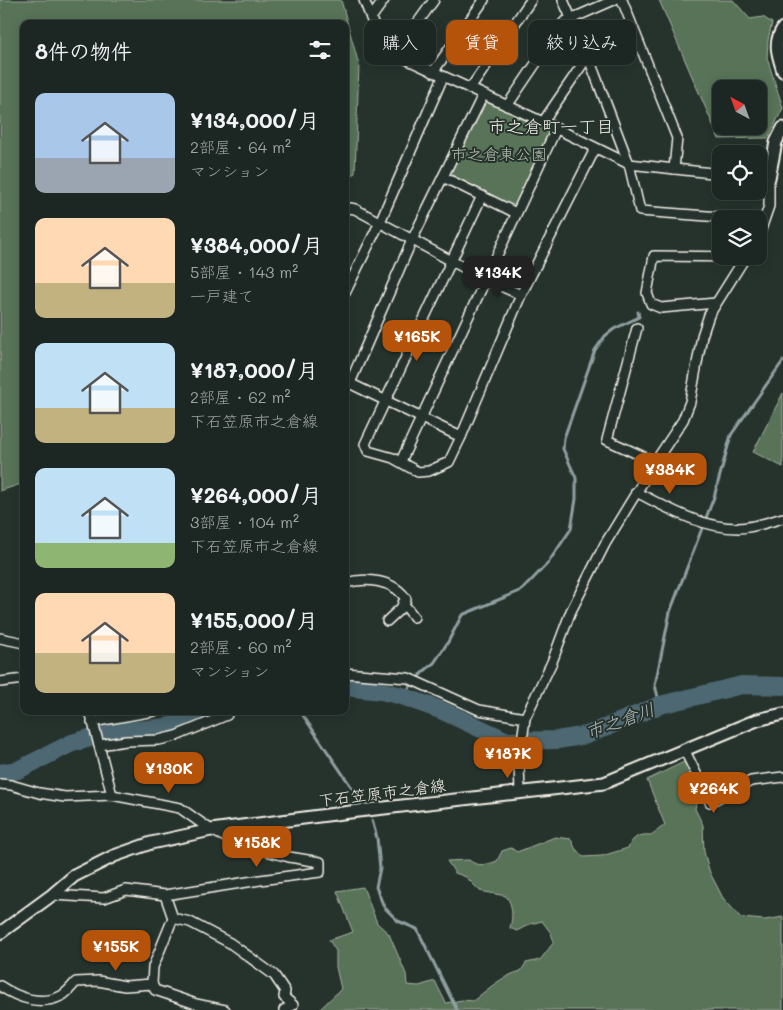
<!DOCTYPE html>
<html lang="ja">
<head>
<meta charset="utf-8">
<style>
  body { margin:0; font-family:Mali,"Klee One",sans-serif; background:#29322f; color:#f1f3f6; height:100vh; display:flex; flex-direction:column; font-size:19px; white-space:nowrap }
  * { box-sizing:border-box; margin:0 }
  p { font-size:16px; color:#a0a5a5 }
  .icon { flex:none; width:28px; height:28px; fill:none; stroke:currentColor; stroke-width:2; stroke-linecap:round; stroke-linejoin:round }
  .map { position:relative; flex:1; overflow:hidden }
  .sheet { position:absolute; left:20px; top:20px; width:329px; height:695px; display:flex; flex-direction:column; background:#1c2622; border-radius:10px; box-shadow:0 2px 12px #0003,0 0 0 1px #3a4340 }
  .sheet>* { flex:none }
  .banner { position:absolute; left:364px; top:20px; width:344px; height:45px; display:flex; gap:10px }
  .needle { width:32px; rotate:319deg }
  .buttons { position:absolute; left:712px; top:80px; display:grid; gap:10px }
  .buttons a { display:grid; place-items:center; width:55px; height:55px; border-radius:10px; background:#1c2622; box-shadow:0 2px 12px #0003,0 0 0 1px #3a4340; font-size:25px }
  .price { position:absolute; translate:-50% -42px; padding:0 11px; border-radius:10px; background:#b45309; color:#fff; font-size:16px; line-height:32px; filter:drop-shadow(0 1px 2px #0008) }
  .price::after { content:''; position:absolute; left:50%; top:30px; width:15px; height:11px; margin-left:-8px; background:inherit; clip-path:polygon(0 0,100% 0,50% 100%) }
  .price.current { background:#222; color:#fff }
  ul { padding:0; list-style:none }
  li { display:flex; align-items:center; gap:15px; height:125px; padding:0 15px }
  li span { display:grid; place-items:center; flex:none; width:140px; height:100px; border-radius:10px; color:#555 }
  li>.icon { margin-inline-start:auto }
  span .icon { width:60px; height:60px; fill:#fffc; stroke-width:1 }
  li b { font-size:21px }
  h2 { display:flex; justify-content:space-between; align-items:center; height:60px; padding:0 15px; font-size:21px }
  .chip { padding:0 18px; border-radius:10px; background:#1c2622; box-shadow:0 2px 12px #0003,0 0 0 1px #3a4340; font-size:18px; line-height:45px }
  .chip.current { background:#b45309; color:#fff }
  .map>svg:first-child { display:block }
  .green { fill:#597359; stroke:#a6b2a0; fill-rule:evenodd }
  .lines { fill:none; stroke-linecap:round; stroke-linejoin:round }
  .stream { stroke:#909fa1; stroke-width:3 }
  .river { stroke:#4d6872; stroke-width:18 }
  .street-casing { stroke:#f4f1e8; stroke-width:12 }
  .secondary-casing { stroke:#f4f1e8; stroke-width:15 }
  .street { stroke:#26332d; stroke-width:9 }
  .secondary { stroke:#26332d; stroke-width:11 }
  .labels { text-anchor:middle; dominant-baseline:central; stroke-width:4; stroke-linejoin:round; paint-order:stroke }
  .park-label { font-size:16px; fill:#b6bfaf; stroke:#26332d }
  .street-label { font-size:16px; fill:#f4f1e8; stroke:#26332d }
  .neighbourhood-label { font-size:18px; fill:#f4f1e8; stroke:#26332d }
  .water-label { font-size:18px; font-style:italic; fill:#b1bab9; stroke:#26332d }
</style>
</head>
<body>
<div class="map">
<svg width="783" height="1010" viewBox="0 0 783 1010">
  <rect width="100%" height="100%" fill="#26332d"/>
  <filter id="ink" filterUnits="userSpaceOnUse"><feTurbulence type="fractalNoise" baseFrequency=".02" numOctaves="2"/><feDisplacementMap in="SourceGraphic" scale="10" xChannelSelector="R" yChannelSelector="G"/><feConvolveMatrix kernelMatrix="1 2 1 2 8 2 1 2 1" color-interpolation-filters="sRGB"/></filter>
  <g filter="url(#ink)">
    <g class="green">
      <polygon points="0,0 341,0 359,65 355,173 345,178 345,24 24,24 24,483 0,491"/>
      <path d="M659 0H733L750 19 763 17 772 23 768 40 767 58 783 108 768 138 719 139ZM721 89H759V126H721Z"/>
      <polygon points="483,100 551,132 517,209 444,174"/>
      <polygon points="783,393 783,467 753,452"/>
      <path d="M686 761 698 793 695 809 703 825 704 852 710 873 723 898 741 918 765 920 783 917V1010H319L341 989 336 967V951L329 940 353 932 337 891 363 887 377 923 389 934 406 974 407 985 419 986 435 981 446 1003 462 1000 473 1001C488 989 502 976 521 971L526 963 540 960 554 942 551 933 542 921 530 924 517 931 510 928C513 916 513 905 506 896L480 891 466 877 455 873 447 861 469 860C477 867 487 865 497 861L502 851 511 848 517 852 555 837 571 839 575 848 583 857 602 856 628 848C633 837 639 834 651 835L665 825 647 780Z"/>
    </g>
    <g class="lines">
      <g class="stream">
        <polyline points="402,696 423,672 434,663 448,642 462,615 522,590 548,563 571,529 576,499 576,478 563,449 564,438 595,350 605,336 614,329 639,317 638,312"/>
        <polyline points="660,705 655,685 670,612 714,497 731,435 783,361"/>
        <polyline points="300,711 365,807"/>
        <polyline points="372,820 377,838 380,868 376,887 384,907 398,921 417,929 457,1010"/>
      </g>
      <g class="river">
        <polyline points="345,687 381,691 402,696 443,711 507,741 557,740 587,735 660,705 742,685 783,686"/>
        <polyline points="0,773 18,770 72,743 108,733 167,727 200,716 208,711"/>
      </g>
      <defs>
        <g id="street">
          <polyline points="364,0 382,47 395,54 543,122 629,164 721,174"/>
          <polyline points="563,0 588,56 629,164 640,211 747,219"/>
          <polyline points="622,0 677,138 674,169"/>
          <polyline points="371,18 384,0"/>
          <polyline points="395,54 434,0"/>
          <polyline points="433,72 484,0"/>
          <polyline points="470,89 531,0"/>
          <polyline points="507,106 564,22 614,0"/>
          <polyline points="543,122 588,56"/>
          <polyline points="443,177 516,213"/>
          <polyline points="759,177 769,178 769,206 759,235"/>
          <polyline points="345,210 350,208 355,209 485,279 521,295"/>
          <polyline points="345,293 380,222 443,77"/>
          <polyline points="716,303 661,308 651,304 647,293 654,256 745,257"/>
          <polyline points="637,328 607,440 655,462"/>
          <polyline points="345,381 461,437 521,295 595,149"/>
          <polyline points="350,383 412,240 483,95"/>
          <polyline points="461,437 449,462 429,471 418,472 393,458 368,451 365,444 482,196"/>
          <polyline points="401,461 556,129"/>
          <path d="M636 492C668 508 701 528 738 528 753 528 768 522 783 518"/>
          <path d="M345 583C366 577 394 580 406 599L401 608 387 621"/>
          <polyline points="403,603 414,617"/>
          <polyline points="0,638 24,643"/>
          <polyline points="345,673 408,678 479,710 525,718"/>
          <polyline points="0,682 24,679"/>
          <polyline points="90,711 112,795"/>
          <polyline points="92,722 154,711"/>
          <polyline points="99,745 126,741 159,740 176,736 227,715"/>
          <polyline points="685,751 710,802 751,781 783,777"/>
          <polyline points="0,784 11,785 39,793 65,797 112,795 180,808 211,830 239,844 289,857 320,862 320,872 260,880 165,895 126,890 104,898 52,895"/>
          <polyline points="520,792 519,765 525,718 552,662 571,611 605,544 655,462 683,420 690,402 702,336 709,315 746,256"/>
          <polyline points="165,895 173,918 190,922 230,943 274,975 285,991 284,997 293,1005 284,1010"/>
          <polyline points="152,984 153,967 173,918"/>
          <path d="M0 986C18 998 41 1006 61 996 67 993 72 986 76 982L98 981 125 986 152 984 155 990 196 1004 225 1010"/>
        </g>
        <g id="secondary">
          <path d="M783 28C773 43 778 55 783 71"/>
          <polyline points="769,178 776,142 783,128"/>
          <polyline points="0,933 52,895 74,876 114,856 151,843 211,830 358,811 604,783 757,720 783,714"/>
        </g>
      </defs>
      <use href="#street" class="street-casing"/>
      <use href="#secondary" class="secondary-casing"/>
      <use href="#street" class="street"/>
      <use href="#secondary" class="secondary"/>
    </g>
  </g>
  <g class="labels">
    <g class="park-label">
      <text x="499" y="153">市之倉東公園</text>
    </g>
    <g class="street-label">
      <text transform="translate(382 792) rotate(-7)">下石笠原市之倉線</text>
    </g>
    <g class="neighbourhood-label">
      <text x="551" y="126">市之倉町一丁目</text>
    </g>
    <g class="water-label">
      <text transform="translate(620 720) rotate(-20)">市之倉川</text>
    </g>
  </g>
</svg>
<div class="buttons">
<a><svg class="needle" viewBox="-14 -14 28 28"><path d="M0-13l5 13h-10z" fill="#e53935"/><path d="M0 13l5-13h-10z" fill="#a0a5a5"/></svg></a>
<a><svg class="icon" aria-label="locate" viewBox="0 0 24 24"><circle cx="12" cy="12" r="6"/><path d="M12 2v4M12 18v4M2 12h4M18 12h4"/></svg></a>
<a><svg class="icon" aria-label="layers" viewBox="0 0 24 24"><path d="M12 4l9 5-9 5-9-5zM3 14l9 5 9-5"/></svg></a>
</div>
<b class="price current" style="left:498px;top:298px">¥134K</b>
<b class="price" style="left:417px;top:362px">¥165K</b>
<b class="price" style="left:670px;top:495px">¥384K</b>
<b class="price" style="left:508px;top:779px">¥187K</b>
<b class="price" style="left:169px;top:794px">¥130K</b>
<b class="price" style="left:714px;top:814px">¥264K</b>
<b class="price" style="left:257px;top:868px">¥158K</b>
<b class="price" style="left:116px;top:972px">¥155K</b>
<div class="banner">
<a class="chip">購入</a>
<a class="chip current">賃貸</a>
<a class="chip">絞り込み</a>
</div>
<section class="sheet">
<h2>8件の物件<svg class="icon" aria-label="filters" viewBox="0 0 24 24"><path d="M4 7h16M4 17h16"/><circle cx="9" cy="7" r="2"/><circle cx="15" cy="17" r="2"/></svg></h2>
<ul>
<li><span style="background:linear-gradient(#a9c7e8 65%,#9aa5b1 0)"><svg class="icon" aria-label="home" viewBox="0 0 24 24"><path d="M3 11l9-7 9 7M6 9v11h12V9"/></svg></span><div><b>¥134,000/月</b><p>2部屋 · 64 m²</p><p>マンション</p></div></li>
<li><span style="background:linear-gradient(#ffd9b3 65%,#c2b280 0)"><svg class="icon" aria-label="home" viewBox="0 0 24 24"><path d="M3 11l9-7 9 7M6 9v11h12V9"/></svg></span><div><b>¥384,000/月</b><p>5部屋 · 143 m²</p><p>一戸建て</p></div></li>
<li><span style="background:linear-gradient(#bfe0f5 65%,#c2b280 0)"><svg class="icon" aria-label="home" viewBox="0 0 24 24"><path d="M3 11l9-7 9 7M6 9v11h12V9"/></svg></span><div><b>¥187,000/月</b><p>2部屋 · 62 m²</p><p>下石笠原市之倉線</p></div></li>
<li><span style="background:linear-gradient(#bfe0f5 75%,#8fb573 0)"><svg class="icon" aria-label="home" viewBox="0 0 24 24"><path d="M3 11l9-7 9 7M6 9v11h12V9"/></svg></span><div><b>¥264,000/月</b><p>3部屋 · 104 m²</p><p>下石笠原市之倉線</p></div></li>
<li><span style="background:linear-gradient(#ffd9b3 60%,#c2b280 0)"><svg class="icon" aria-label="home" viewBox="0 0 24 24"><path d="M3 11l9-7 9 7M6 9v11h12V9"/></svg></span><div><b>¥155,000/月</b><p>2部屋 · 60 m²</p><p>マンション</p></div></li>
</ul>
</section>
</div>
</body>
</html>
